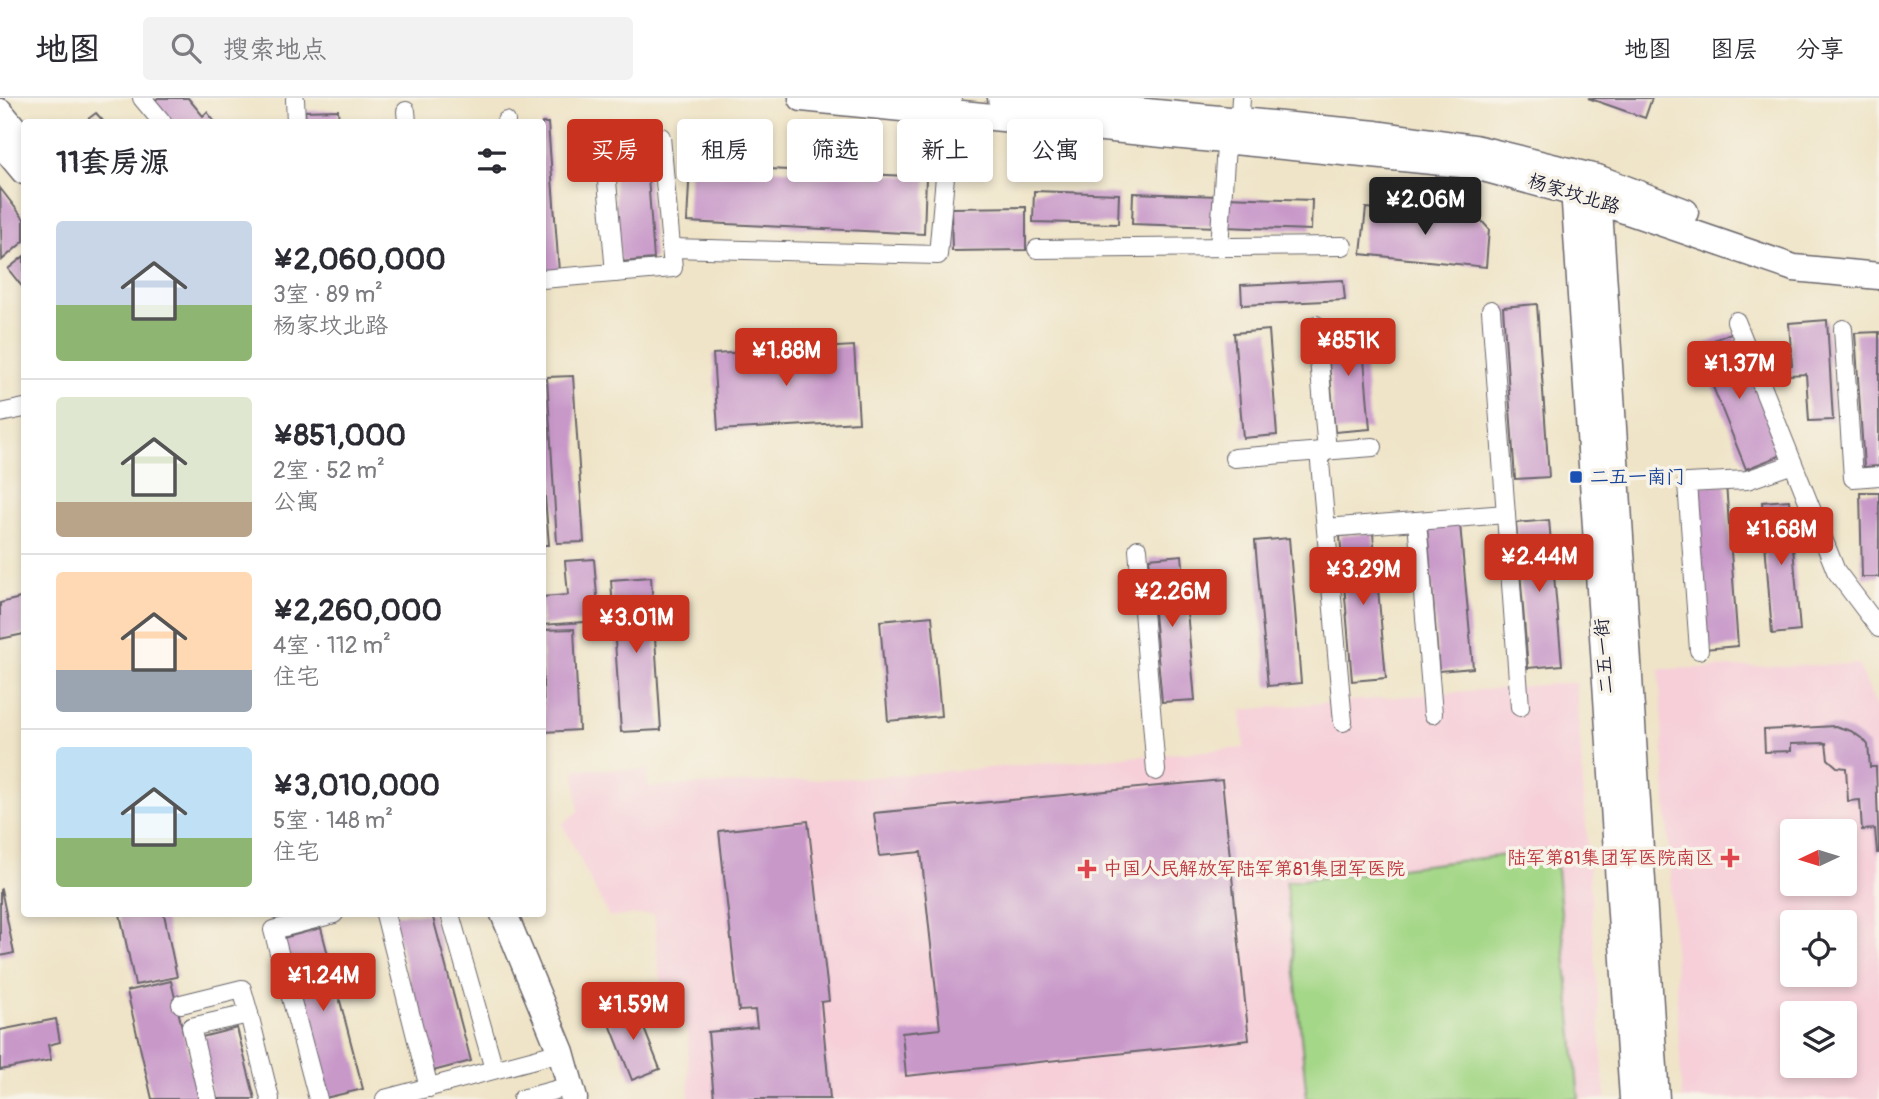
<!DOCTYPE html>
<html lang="zh">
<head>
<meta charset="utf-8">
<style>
  body { margin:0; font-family:Pangolin,"LXGW WenKai TC",sans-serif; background:#f2f2f3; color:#2b2b33; height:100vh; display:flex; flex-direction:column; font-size:26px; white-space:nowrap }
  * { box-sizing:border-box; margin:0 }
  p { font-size:23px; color:#7c7c81 }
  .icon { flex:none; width:38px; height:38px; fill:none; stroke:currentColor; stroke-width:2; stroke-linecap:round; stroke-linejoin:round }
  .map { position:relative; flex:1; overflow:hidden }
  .panel { position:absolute; left:21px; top:21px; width:525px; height:798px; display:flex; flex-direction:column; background:#fff; border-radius:7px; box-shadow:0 4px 10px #0003 }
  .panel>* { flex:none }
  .banner { position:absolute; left:567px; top:21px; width:665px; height:63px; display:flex; gap:14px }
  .needle { width:46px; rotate:266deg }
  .controls { position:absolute; left:1780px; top:721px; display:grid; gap:14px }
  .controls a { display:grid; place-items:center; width:77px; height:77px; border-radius:7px; background:#fff; box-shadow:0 4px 10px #0003; font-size:35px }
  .price { position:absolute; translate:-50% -60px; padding:0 16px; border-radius:7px; background:#c8321e; color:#fff; font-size:23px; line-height:46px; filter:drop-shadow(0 2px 4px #0008) }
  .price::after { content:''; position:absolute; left:50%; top:42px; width:21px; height:16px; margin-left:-10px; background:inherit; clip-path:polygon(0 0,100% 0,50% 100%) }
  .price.on { background:#222; color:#fff }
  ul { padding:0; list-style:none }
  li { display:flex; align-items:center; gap:21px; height:175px; padding:0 35px }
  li+li { border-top:2px solid #e1e1e2 }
  li span { display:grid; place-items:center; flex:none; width:196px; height:140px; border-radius:7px; color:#555 }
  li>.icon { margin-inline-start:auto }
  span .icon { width:84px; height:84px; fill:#fffc; stroke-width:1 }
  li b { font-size:30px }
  h2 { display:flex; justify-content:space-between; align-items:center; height:84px; padding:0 35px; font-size:30px }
  .tag { padding:0 24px; border-radius:7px; background:#fff; box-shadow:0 4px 10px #0003; font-size:24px; line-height:63px }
  .tag.on { background:#c8321e; color:#fff }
  header { display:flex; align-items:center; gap:42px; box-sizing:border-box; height:98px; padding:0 35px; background:#fff; border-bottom:2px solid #e1e1e2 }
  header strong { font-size:33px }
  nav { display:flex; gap:38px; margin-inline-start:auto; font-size:24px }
  .search { width:490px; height:63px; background:#f2f2f3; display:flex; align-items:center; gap:18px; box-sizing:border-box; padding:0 24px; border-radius:7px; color:#7c7c81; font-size:26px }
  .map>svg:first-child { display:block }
  .built { fill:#f6cfd9; fill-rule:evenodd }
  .green { fill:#a4d787; stroke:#637c61; stroke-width:2 }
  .building { fill:#c898c9 }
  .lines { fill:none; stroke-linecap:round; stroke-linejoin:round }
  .street-casing { stroke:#6a666c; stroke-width:20 }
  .secondary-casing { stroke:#6a666c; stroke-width:29 }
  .street { stroke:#fff; stroke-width:18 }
  .secondary { stroke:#fff; stroke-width:26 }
  .transit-dot { fill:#1a4fb4; stroke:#f7f3e8; stroke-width:2.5 }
  .health-dot { fill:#e0444e; stroke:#f7f3e8; stroke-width:2.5 }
  .labels { text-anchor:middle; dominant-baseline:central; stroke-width:7; stroke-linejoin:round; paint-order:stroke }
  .street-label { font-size:19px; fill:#22223b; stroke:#f7f3e8 }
  .transit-label { font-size:19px; fill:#164399; stroke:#f7f3e8; text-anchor:start }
  .health-label { font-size:19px; fill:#be3a42; stroke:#f7f3e8; text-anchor:end }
</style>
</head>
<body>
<header>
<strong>地图</strong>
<div class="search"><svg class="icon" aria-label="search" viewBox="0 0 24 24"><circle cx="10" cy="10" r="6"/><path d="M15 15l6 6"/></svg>搜索地点</div>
<nav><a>地图</a><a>图层</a><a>分享</a></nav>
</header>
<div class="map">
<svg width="1879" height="1001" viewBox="0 0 1879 1001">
  <rect width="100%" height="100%" fill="#f7f3e8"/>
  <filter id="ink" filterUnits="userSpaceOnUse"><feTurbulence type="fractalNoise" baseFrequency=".0143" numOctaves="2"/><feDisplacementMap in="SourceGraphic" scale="14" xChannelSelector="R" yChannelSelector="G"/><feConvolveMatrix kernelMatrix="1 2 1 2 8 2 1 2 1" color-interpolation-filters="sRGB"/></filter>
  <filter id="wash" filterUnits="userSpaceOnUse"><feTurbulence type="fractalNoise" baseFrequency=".00686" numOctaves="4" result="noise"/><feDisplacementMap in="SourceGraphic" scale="28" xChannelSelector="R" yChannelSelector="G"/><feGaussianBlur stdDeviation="1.57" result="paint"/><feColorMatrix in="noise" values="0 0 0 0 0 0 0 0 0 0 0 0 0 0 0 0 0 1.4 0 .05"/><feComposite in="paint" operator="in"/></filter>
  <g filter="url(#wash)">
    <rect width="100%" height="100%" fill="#efe4c7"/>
    <g class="built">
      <path d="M1858 566 1879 614V1001H1682L1659 571ZM1792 733H1844V786H1792ZM1792 824H1844V877H1792ZM1792 915H1844V968H1792Z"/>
      <polygon points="1576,584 1605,1001 689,1001 688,936 668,902 659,874 654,816 609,819 562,726 578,713 575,671 647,672 648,689 872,679 1244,650 1241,612"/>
    </g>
    <polygon class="green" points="1555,751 1579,1001 1307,1001 1286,784"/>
    <g id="blocks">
      <g class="building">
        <polygon points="158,0 188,0 203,18 207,14 215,24 165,24 150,6"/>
        <polygon points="1588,0 1652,0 1645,20"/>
        <polygon points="338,12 339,24 306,24 305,13"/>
        <polygon points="96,15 104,24 84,24"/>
        <polygon points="542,25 548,25 559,174 542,175"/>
        <polygon points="645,38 654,161 620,164 611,40"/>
        <polygon points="690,67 926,79 924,136 687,124"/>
        <polygon points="0,90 24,121 24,143 2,162"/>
        <polygon points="1034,93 1119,96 1118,126 1033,124"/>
        <polygon points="1133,95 1218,98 1217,129 1132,126"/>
        <polygon points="1226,99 1312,102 1311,132 1225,129"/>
        <polygon points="1026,109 1026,152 952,153 951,110"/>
        <polygon points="1366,110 1480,121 1489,131 1486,169 1361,156"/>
        <polygon points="24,158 24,191 8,171"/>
        <polygon points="1343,182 1345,202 1242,207 1241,187"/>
        <polygon points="1537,206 1549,379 1515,381 1503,209"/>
        <polygon points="1827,222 1833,322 1809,323 1806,276 1788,277 1787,268 1792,267 1789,225"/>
        <polygon points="1361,226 1370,331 1335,334 1326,229"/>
        <polygon points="1269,232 1277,337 1243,340 1234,235"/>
        <polygon points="1733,234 1782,357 1746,371 1697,249"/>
        <polygon points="1879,234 1879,368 1864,369 1855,235"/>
        <polygon points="854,248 859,324 718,332 713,256"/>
        <polygon points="573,278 584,444 557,445 547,279"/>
        <polygon points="542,363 549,447 542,447"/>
        <polygon points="1726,386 1738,548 1704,551 1692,388"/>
        <polygon points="1860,394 1879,394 1879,479 1862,479"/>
        <polygon points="1789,402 1800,533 1772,536 1762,404"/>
        <polygon points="1549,422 1562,567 1528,570 1516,425"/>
        <polygon points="1460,426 1473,570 1439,573 1427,429"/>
        <polygon points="1373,435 1386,580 1352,583 1340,438"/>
        <polygon points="1289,440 1301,585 1268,588 1255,443"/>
        <polygon points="1182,457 1195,602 1162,604 1149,460"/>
        <polygon points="594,461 599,523 542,527 542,499 568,497 565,463"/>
        <polygon points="651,479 661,632 621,634 611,482"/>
        <polygon points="24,499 24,536 0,541 0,505"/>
        <polygon points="932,518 941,618 888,623 880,523"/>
        <polygon points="574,531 579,632 544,634 542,532"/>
        <polygon points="1835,628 1851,633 1864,642 1868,647 1870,669 1876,669 1879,755 1877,755 1875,731 1862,732 1860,702 1848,703 1846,670 1837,669 1828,661 1826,645 1791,646 1791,653 1765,654 1764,632"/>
        <polygon points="1222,682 1249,942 906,978 902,935 940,931 921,754 879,758 874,715"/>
        <polygon points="808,723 829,903 821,904 830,1001 714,1001 708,934 757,929 755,912 739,913 719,733"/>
        <polygon points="1,791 14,855 0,858 0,792"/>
        <polygon points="120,816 164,816 177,879 135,887"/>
        <polygon points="392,816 432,816 471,963 433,973"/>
        <polygon points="321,830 363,991 325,1000 283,840"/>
        <polygon points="171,883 199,1001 152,1001 127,893"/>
        <polygon points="634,905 660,971 632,982 606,916"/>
        <polygon points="56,921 60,944 48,947 51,962 0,972 0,932"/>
        <polygon points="237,930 255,1001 213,1001 198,940"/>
      </g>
    </g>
  </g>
  <g filter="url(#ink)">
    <use href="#blocks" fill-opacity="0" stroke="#6a666c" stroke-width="2"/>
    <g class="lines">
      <defs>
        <g id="street">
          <polyline points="142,0 162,24"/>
          <polyline points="295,1 296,24"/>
          <polyline points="406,13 407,24"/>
          <polyline points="506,23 506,24"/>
          <polyline points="1239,31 1241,0"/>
          <polyline points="603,37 615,175"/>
          <polyline points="1219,149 1227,34"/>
          <polyline points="671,150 938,157 952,0"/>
          <polyline points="1037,151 1343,148"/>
          <polyline points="542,181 673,170 661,39"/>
          <polyline points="1491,212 1520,609"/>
          <polyline points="1736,223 1836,473 1879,530"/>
          <polyline points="1316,227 1327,353"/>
          <polyline points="1843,231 1853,380 1879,378"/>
          <polyline points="0,315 24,310"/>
          <polyline points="1319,353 1343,624"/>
          <polyline points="1234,360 1373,349"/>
          <polyline points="1417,423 1433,616"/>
          <polyline points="1326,430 1506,416"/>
          <polyline points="1138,451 1156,673"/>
          <polyline points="1699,552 1687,385 1747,382 1793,366"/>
          <polyline points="385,816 429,990"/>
          <polyline points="450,816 494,971"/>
          <polyline points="181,906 242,891 249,916"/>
          <polyline points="208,1001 191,929 249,916 270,1001"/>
          <polyline points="318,1001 273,832 334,816"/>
          <polyline points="385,1001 561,954"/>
          <polyline points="522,1001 570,988"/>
        </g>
        <g id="secondary">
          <polyline points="802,0 1472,67 1575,95 1794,170 1879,178"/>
          <polyline points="1001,0 1376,36 1475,50 1597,80 1685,114"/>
          <polyline points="0,14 24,43"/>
          <polyline points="0,44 24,73"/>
          <polyline points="1573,74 1633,1001"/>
          <polyline points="1597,80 1656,1001"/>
          <polyline points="504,816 561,954 574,1001"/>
        </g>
      </defs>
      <use href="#street" class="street-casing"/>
      <use href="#secondary" class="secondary-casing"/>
      <use href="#street" class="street"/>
      <use href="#secondary" class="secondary"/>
    </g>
  </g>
  <rect class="transit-dot" x="1569" y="372" width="14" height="14" rx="3.5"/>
  <g class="health-dot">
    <path d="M1726.5 749.5h7v7h7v7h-7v7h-7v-7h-7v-7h7z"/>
    <path d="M1083.5 760.5h7v7h7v7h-7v7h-7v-7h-7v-7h7z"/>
  </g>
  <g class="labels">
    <g class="street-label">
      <text transform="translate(1574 96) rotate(17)">杨家坟北路</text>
      <text transform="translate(1604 558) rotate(-94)">二五一街</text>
    </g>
    <g class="transit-label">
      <text x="1590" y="379">二五一南门</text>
    </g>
    <g class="health-label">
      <text x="1714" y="760">陆军第81集团军医院南区</text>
      <text x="1103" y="771" text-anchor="start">中国人民解放军陆军第81集团军医院</text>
    </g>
  </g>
</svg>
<div class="controls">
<a><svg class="needle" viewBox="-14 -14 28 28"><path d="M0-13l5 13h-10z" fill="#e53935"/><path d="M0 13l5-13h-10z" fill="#7c7c81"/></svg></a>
<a><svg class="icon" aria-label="locate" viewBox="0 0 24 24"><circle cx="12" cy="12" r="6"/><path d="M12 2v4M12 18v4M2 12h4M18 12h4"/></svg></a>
<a><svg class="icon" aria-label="layers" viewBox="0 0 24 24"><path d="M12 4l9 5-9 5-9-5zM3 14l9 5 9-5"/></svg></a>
</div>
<b class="price on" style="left:1425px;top:139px">¥2.06M</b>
<b class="price" style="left:1348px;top:280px">¥851K</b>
<b class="price" style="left:786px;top:290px">¥1.88M</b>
<b class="price" style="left:1739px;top:303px">¥1.37M</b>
<b class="price" style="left:1781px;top:469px">¥1.68M</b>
<b class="price" style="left:1539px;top:496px">¥2.44M</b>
<b class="price" style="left:1363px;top:509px">¥3.29M</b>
<b class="price" style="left:1172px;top:531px">¥2.26M</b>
<b class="price" style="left:636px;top:557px">¥3.01M</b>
<b class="price" style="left:323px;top:915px">¥1.24M</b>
<b class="price" style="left:633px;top:944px">¥1.59M</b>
<div class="banner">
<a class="tag on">买房</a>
<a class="tag">租房</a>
<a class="tag">筛选</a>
<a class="tag">新上</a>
<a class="tag">公寓</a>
</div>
<section class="panel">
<h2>11套房源<svg class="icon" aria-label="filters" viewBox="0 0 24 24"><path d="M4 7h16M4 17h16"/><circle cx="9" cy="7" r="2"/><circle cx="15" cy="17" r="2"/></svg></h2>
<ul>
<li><span style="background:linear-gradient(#c9d6e8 60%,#8fb573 0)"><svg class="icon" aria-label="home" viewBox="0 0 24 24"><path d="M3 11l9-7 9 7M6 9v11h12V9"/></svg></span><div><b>¥2,060,000</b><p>3室 · 89 m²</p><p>杨家坟北路</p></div></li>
<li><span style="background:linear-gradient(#dfe7d0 75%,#b9a48a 0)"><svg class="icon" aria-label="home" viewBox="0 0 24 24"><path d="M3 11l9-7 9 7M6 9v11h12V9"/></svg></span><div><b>¥851,000</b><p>2室 · 52 m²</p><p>公寓</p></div></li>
<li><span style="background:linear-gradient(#ffd9b3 70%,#9aa5b1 0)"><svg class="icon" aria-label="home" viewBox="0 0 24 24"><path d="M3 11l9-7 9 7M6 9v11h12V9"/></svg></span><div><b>¥2,260,000</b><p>4室 · 112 m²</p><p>住宅</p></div></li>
<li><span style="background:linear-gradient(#bfe0f5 65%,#8fb573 0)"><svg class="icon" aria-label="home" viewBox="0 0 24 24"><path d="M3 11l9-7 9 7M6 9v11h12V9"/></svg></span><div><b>¥3,010,000</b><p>5室 · 148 m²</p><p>住宅</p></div></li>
</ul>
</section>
</div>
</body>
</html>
